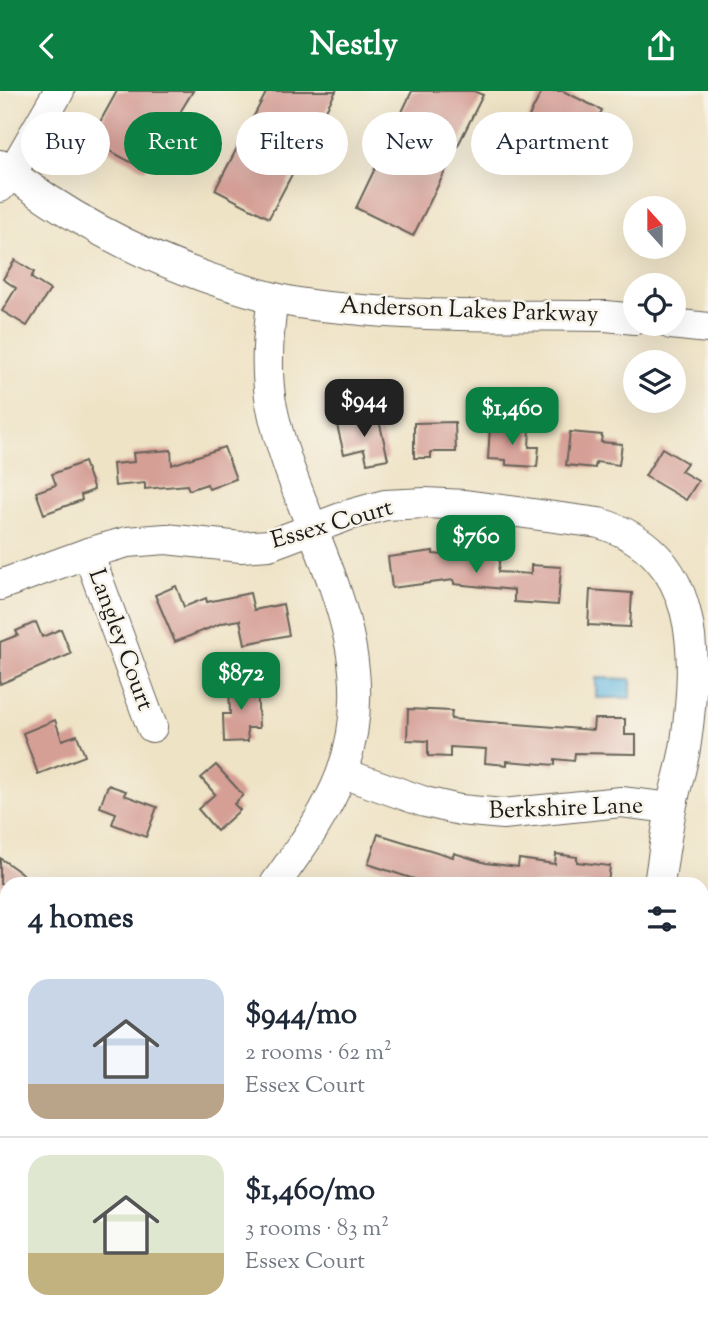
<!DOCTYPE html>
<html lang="en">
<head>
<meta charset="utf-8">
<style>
  body { margin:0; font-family:"Sorts Mill Goudy",serif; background:#f6f6f7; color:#1f2937; height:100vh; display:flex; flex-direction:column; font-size:26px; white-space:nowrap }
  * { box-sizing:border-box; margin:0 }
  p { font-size:23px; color:#747a83 }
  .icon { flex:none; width:38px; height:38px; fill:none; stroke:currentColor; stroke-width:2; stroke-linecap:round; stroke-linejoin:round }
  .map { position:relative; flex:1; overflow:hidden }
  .sheet { position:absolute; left:0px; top:786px; width:709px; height:450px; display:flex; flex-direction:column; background:#fff; border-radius:21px 21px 0 0; box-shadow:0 7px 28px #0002 }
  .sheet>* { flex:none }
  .banner { position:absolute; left:21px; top:21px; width:667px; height:63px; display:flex; gap:14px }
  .needle { width:46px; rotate:339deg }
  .tools { position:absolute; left:623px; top:105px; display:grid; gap:14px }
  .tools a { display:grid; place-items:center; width:63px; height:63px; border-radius:50%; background:#fff; box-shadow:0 7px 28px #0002; font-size:35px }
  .price { position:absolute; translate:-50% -60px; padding:0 16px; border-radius:14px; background:#0b8043; color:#fff; font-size:23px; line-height:46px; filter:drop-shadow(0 2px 4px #0008) }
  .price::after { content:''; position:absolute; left:50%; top:42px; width:21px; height:16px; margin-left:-10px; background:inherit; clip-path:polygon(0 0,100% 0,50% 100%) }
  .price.selected { background:#222; color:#fff }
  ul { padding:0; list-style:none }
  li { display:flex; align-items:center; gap:21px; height:175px; padding:0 28px }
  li+li { border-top:2px solid #e0e1e3 }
  li span { display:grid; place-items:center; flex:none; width:196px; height:140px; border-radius:21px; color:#555 }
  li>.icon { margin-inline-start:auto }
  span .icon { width:84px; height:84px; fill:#fffc; stroke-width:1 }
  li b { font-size:30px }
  h2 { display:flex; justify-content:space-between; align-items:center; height:84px; padding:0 28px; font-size:30px }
  .tag { padding:0 24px; border-radius:32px; background:#fff; box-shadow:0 7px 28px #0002; font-size:24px; line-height:63px }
  .tag.selected { background:#0b8043; color:#fff }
  header { display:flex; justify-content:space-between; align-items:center; height:91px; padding:0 28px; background:#0b8043; color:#fff; font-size:32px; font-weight:700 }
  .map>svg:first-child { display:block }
  .water { fill:#68bae3; stroke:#426b80; stroke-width:2 }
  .building { fill:#d59f96 }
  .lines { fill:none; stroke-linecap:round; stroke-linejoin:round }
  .minor-casing { stroke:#666258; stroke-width:32 }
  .minor { stroke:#fff; stroke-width:30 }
  .labels { text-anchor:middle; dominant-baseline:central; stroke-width:5; stroke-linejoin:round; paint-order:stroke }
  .street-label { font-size:24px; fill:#1c1c1c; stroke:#f7f3e8 }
</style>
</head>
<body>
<header><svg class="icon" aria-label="back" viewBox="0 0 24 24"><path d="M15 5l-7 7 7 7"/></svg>Nestly<svg class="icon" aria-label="share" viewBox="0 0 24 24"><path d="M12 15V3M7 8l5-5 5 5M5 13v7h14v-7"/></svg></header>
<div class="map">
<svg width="708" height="1234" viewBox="0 0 708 1234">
  <rect width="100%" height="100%" fill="#f7f3e8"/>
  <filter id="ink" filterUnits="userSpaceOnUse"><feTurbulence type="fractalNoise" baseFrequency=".0143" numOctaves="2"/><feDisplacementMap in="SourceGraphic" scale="14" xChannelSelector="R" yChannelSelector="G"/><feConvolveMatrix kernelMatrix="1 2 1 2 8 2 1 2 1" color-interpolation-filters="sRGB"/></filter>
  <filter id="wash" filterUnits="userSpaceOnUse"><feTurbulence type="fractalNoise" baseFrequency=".00686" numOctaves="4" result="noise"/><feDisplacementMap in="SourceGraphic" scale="28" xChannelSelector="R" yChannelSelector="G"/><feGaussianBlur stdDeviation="1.57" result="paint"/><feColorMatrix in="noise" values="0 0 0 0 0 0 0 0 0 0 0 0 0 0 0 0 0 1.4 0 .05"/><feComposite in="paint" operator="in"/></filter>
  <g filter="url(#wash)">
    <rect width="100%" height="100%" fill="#efe3c6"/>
    <polygon class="water" points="596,587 631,588 631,607 596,607"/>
    <g id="blocks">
      <g class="building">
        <polygon points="117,0 193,0 145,79 90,49"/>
        <polygon points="267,0 336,0 269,127 215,99"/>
        <polygon points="412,0 474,0 483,4 413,145 356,117"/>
        <polygon points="542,0 563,0 602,19 573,81 516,51"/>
        <polygon points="15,169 34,181 31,187 50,199 27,235 2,220 16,197 3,188"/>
        <polygon points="378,325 388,368 367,372 364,358 344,363 337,334"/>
        <polygon points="455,331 456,361 431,361 431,367 414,367 414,332"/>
        <polygon points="490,335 530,338 529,356 539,356 537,376 506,374 506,369 488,368"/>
        <polygon points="570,341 602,344 601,351 622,353 619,374 596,371 595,377 566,374"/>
        <polygon points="224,356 236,388 209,398 207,393 189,399 187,394 145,398 145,392 115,395 113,373 134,371 133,362 171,359 172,374"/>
        <polygon points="662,357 687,372 681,380 698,390 686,409 645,385"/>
        <polygon points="84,371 94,399 81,404 82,409 44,423 36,401 56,394 52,383"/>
        <polygon points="433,460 433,463 479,467 479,462 500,464 498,481 531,483 531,474 561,476 558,514 514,511 514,499 454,493 454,489 392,497 388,466"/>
        <polygon points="176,495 184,516 206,507 207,511 250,502 254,519 283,513 289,544 245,553 240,529 222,532 175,551 155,504"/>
        <polygon points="590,499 632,502 630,536 588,534"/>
        <polygon points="36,531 42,546 61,538 71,563 0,593 0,551 18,544 16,540"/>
        <polygon points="257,592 259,637 247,637 248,650 224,651 223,623 230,623 229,593"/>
        <polygon points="408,618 452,620 451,628 593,639 594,628 625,628 625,644 636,644 636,663 575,662 574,670 555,668 555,674 507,670 507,674 485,672 486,658 450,656 450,666 428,665 428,650 407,649"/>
        <polygon points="55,629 62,649 77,644 85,665 38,683 23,642"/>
        <polygon points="216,674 243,704 234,713 240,719 217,740 198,718 215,703 201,687"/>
        <polygon points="108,694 126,700 124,704 157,716 146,746 112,733 116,722 100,716"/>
        <polygon points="378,743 453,766 454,762 486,772 518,776 519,768 555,773 556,763 577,766 577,771 610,775 608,793 479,793 463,788 461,793 429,793 368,773"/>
        <polygon points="0,767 37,793 0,793"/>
      </g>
    </g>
  </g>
  <g filter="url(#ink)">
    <use href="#blocks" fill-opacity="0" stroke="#666258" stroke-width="2"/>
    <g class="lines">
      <defs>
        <g id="minor">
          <path d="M0 74C80 136 173 181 271 206 300 214 331 216 361 219 442 226 524 224 606 225L635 228"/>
          <polyline points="0,96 11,83 59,0"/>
          <path d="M273 207C268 242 265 277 271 312 296 440 391 548 341 684 325 725 300 758 275 793"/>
          <polyline points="671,233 708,237"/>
          <polyline points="88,462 152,636"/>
          <path d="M0 494 88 462 127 451 166 448 241 456 269 454 349 424 385 414 425 412 465 414 599 432C701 462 698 563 686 651 683 674 675 696 671 719 666 743 663 768 659 793"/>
          <polyline points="342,682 425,711 460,719 503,723 621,711 671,717"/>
          <polyline points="0,897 7,906"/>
          <polyline points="0,1157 7,1149"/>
          <polyline points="368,1228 376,1234"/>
          <polyline points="105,1234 110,1228"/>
        </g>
      </defs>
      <use href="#minor" class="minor-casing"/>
      <use href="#minor" class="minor"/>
    </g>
  </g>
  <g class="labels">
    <g class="street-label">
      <text transform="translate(469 220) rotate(2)">Anderson Lakes Parkway</text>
      <text transform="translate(332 434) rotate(-16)">Essex Court</text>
      <text transform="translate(120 549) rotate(70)">Langley Court</text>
      <text transform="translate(566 718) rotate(-2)">Berkshire Lane</text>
    </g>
  </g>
</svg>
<div class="tools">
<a><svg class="needle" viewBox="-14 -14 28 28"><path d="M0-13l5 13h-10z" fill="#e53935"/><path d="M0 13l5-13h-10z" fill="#747a83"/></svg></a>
<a><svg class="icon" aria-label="locate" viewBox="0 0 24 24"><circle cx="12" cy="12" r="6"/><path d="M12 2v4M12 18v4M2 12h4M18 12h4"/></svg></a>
<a><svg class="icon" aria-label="layers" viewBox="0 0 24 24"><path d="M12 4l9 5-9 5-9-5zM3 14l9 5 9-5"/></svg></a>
</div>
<b class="price selected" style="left:364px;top:348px">$944</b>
<b class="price" style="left:512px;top:356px">$1,460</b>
<b class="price" style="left:476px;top:484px">$760</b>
<b class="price" style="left:241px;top:621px">$872</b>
<div class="banner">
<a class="tag">Buy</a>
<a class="tag selected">Rent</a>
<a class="tag">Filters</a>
<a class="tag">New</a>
<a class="tag">Apartment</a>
</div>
<section class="sheet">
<h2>4 homes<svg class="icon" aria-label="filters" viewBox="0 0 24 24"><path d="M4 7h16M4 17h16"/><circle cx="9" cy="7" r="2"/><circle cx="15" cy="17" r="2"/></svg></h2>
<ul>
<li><span style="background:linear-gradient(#c9d6e8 75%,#b9a48a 0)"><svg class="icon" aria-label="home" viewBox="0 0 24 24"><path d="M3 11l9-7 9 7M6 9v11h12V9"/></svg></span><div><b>$944/mo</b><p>2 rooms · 62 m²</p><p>Essex Court</p></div></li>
<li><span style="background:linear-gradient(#dfe7d0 70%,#c2b280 0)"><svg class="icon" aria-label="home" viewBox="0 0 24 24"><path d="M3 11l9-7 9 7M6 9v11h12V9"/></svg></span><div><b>$1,460/mo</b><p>3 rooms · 83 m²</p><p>Essex Court</p></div></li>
</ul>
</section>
</div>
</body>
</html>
